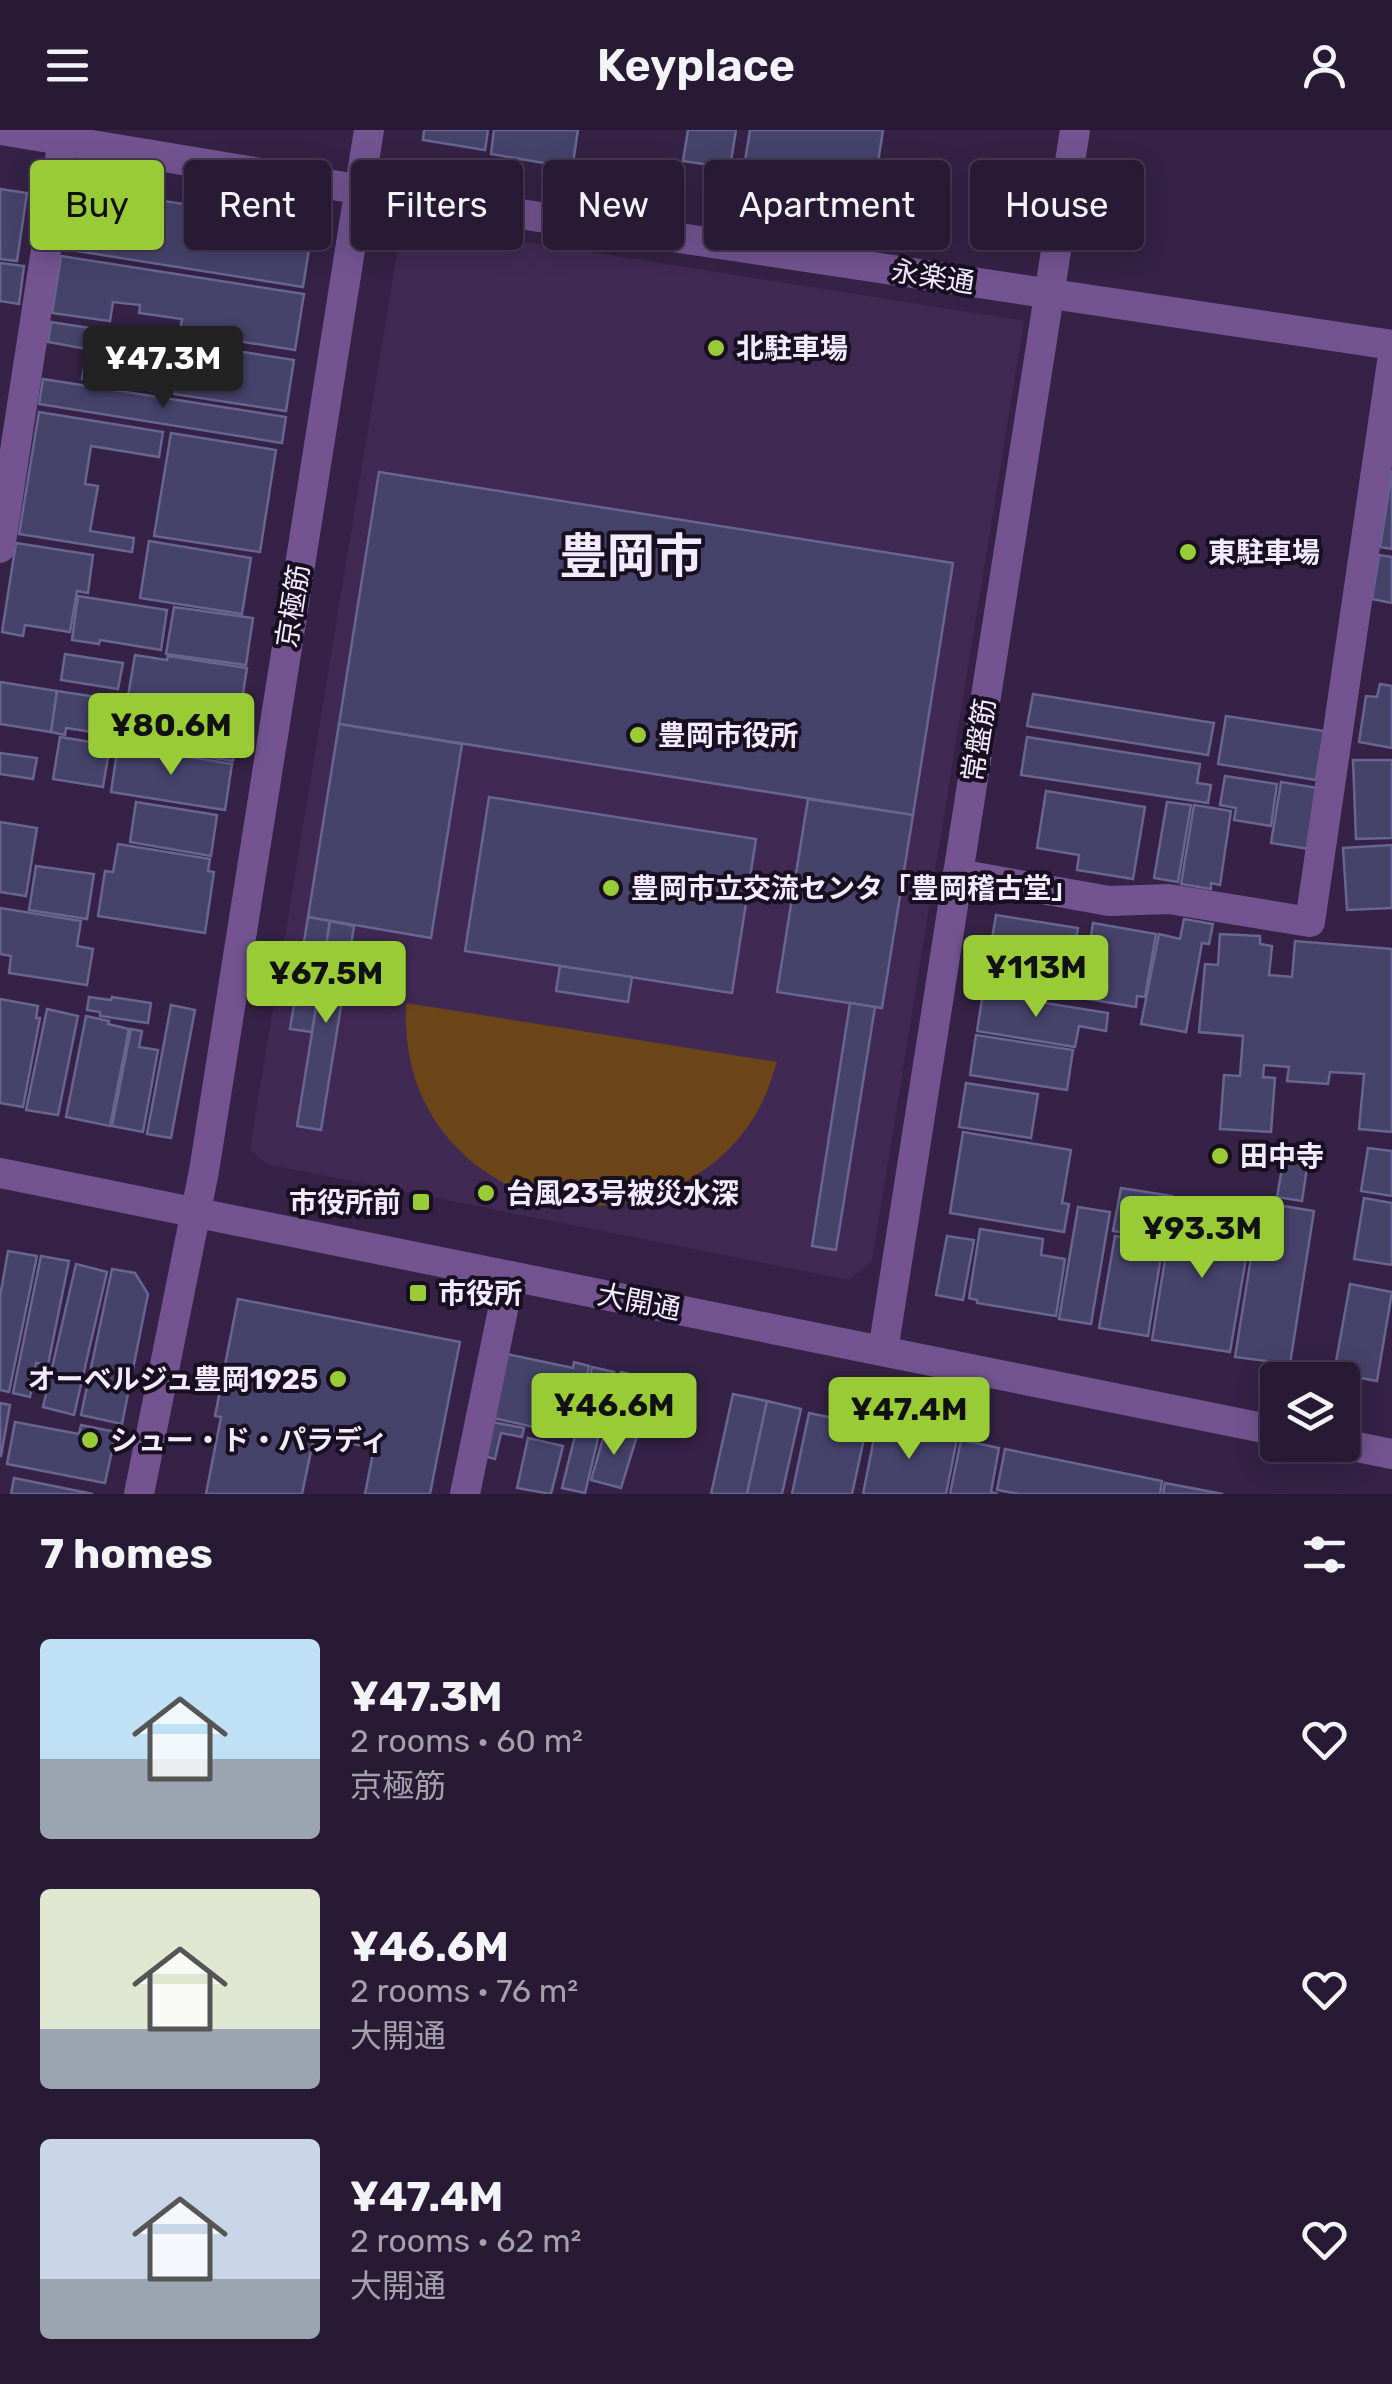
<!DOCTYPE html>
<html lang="en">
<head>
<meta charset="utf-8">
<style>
  body { margin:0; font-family:Rubik,"Noto Sans JP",sans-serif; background:#342740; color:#f1f3f6; height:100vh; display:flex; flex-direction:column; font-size:38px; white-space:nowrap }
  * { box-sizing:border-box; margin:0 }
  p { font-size:32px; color:#a5a1ac }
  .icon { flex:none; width:55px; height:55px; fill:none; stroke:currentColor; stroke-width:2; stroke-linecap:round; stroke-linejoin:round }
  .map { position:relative; height:1364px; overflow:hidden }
  .details { display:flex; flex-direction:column; background:#281a34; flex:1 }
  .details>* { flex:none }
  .hud { position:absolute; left:30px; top:30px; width:1332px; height:90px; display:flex; gap:20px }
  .buttons { position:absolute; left:1260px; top:1232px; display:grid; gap:20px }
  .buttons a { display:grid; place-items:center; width:100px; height:100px; border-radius:10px; background:#281a34; box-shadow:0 5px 25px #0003,0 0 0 2px #44384f; font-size:50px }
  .price { position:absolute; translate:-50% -85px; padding:0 22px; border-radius:10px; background:#99cb36; color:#111; font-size:32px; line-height:65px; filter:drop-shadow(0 2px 5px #0008) }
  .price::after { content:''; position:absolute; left:50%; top:60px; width:30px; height:22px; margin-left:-15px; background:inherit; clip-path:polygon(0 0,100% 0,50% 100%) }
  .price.selected { background:#222; color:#fff }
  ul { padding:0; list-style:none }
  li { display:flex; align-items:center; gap:30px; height:250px; padding:0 40px }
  li span { display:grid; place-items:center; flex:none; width:280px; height:200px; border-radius:10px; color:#555 }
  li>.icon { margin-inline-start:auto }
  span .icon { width:120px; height:120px; fill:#fffc; stroke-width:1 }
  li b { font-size:42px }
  h2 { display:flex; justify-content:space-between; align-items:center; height:120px; padding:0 40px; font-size:42px }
  .tag { padding:0 35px; border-radius:10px; background:#281a34; box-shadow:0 5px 25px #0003,0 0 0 2px #44384f; font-size:35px; line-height:90px }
  .tag.selected { background:#99cb36; color:#111 }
  header { display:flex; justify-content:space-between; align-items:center; height:130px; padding:0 40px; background:#281a34; font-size:45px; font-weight:600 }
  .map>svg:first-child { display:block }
  .built { fill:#402a54 }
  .green { fill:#6c4518 }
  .building { fill:#46436b; stroke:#686590; stroke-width:2.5 }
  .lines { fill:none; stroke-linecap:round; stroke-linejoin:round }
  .minor { stroke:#735491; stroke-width:30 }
  .poi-dot { fill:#99cb36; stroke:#181020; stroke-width:4 }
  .labels { text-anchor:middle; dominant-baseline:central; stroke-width:8; stroke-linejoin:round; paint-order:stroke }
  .street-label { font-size:28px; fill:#f2eafd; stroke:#181020 }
  .poi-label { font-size:28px; font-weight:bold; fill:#f2eafd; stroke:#181020; text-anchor:start }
  .town-label { font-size:48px; font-weight:bold; fill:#f2eafd; stroke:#181020 }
</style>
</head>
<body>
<header><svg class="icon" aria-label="menu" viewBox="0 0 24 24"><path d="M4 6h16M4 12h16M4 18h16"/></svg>Keyplace<svg class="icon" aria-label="person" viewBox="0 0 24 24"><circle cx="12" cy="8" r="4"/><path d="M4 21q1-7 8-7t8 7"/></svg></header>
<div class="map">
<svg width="1392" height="1364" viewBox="0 0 1392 1364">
  <rect width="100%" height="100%" fill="#352246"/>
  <polygon class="built" points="402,92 1024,191 872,1131 849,1150 266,1034 250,1019"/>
  <path class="green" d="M406 873 777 932C771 951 765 970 754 987 734 1020 703 1045 668 1060 575 1102 459 1056 420 962 408 933 405 904 406 873Z"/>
  <g class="building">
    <polygon points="424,0 488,0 485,20 423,10"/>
    <polygon points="494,0 578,0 571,46 543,42 544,33 491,24"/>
    <polygon points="688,0 736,0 730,38 683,31"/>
    <polygon points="750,0 883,0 875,52 872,52 870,60 858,58 859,49 745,31"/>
    <polygon points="76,44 108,48 105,62 313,94 303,157 64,119"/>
    <polygon points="0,59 27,63 17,131 0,129"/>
    <polygon points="61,126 304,164 295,220 180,202 182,189 139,183 140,175 113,172 110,191 52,183"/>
    <polygon points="0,133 24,136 19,174 0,171"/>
    <polygon points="51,192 294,230 286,281 174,264 176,246 164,244 161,262 82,249 87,219 48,212"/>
    <polygon points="43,249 286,287 282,313 39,274"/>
    <polygon points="39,282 163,302 159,327 91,316 85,354 98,356 90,401 134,408 132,422 19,404"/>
    <polygon points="171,303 276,320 260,422 154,406"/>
    <polygon points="1392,340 1392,419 1380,417"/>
    <polygon points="379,342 953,433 913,685 339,594"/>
    <polygon points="149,411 251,428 242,484 140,468"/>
    <polygon points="16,413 93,425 88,463 77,461 70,502 25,495 23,506 2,502"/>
    <polygon points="1379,425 1392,427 1392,473 1372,469"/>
    <polygon points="78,466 167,480 161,520 100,510 99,514 72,510"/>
    <polygon points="174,477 253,488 246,535 166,524"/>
    <polygon points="65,524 123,533 118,559 61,550"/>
    <polygon points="135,525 167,530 168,526 247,538 240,582 128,566"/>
    <polygon points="0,552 57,561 51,602 0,594"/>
    <polygon points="1380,554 1392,556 1392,618 1359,612 1366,566 1377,567"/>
    <polygon points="57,561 124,571 118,606 66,598 65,605 51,602"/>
    <polygon points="1033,564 1214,593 1208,625 1027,596"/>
    <polygon points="124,571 239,590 233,631 117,612"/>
    <polygon points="1226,586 1324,601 1316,650 1218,634"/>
    <polygon points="339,594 462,614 431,808 308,787"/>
    <polygon points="60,607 110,615 103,657 53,649"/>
    <polygon points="1027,607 1200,634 1197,653 1211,655 1208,673 1021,645"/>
    <polygon points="118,615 232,634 225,680 111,662"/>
    <polygon points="0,623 37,628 33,649 0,644"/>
    <polygon points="1353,630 1392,630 1392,708 1356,709"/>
    <polygon points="1225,646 1277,654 1271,696 1234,690 1236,678 1220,675"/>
    <polygon points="1281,652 1318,658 1309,719 1271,713"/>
    <polygon points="1046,661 1145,677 1133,749 1077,740 1079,725 1037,718"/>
    <polygon points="489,667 756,709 732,863 465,821"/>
    <polygon points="808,669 913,685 882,878 777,862"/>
    <polygon points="136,672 217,685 211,726 130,712"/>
    <polygon points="1167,672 1191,675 1178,752 1154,748"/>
    <polygon points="1194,675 1231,681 1220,755 1211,753 1211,759 1181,754"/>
    <polygon points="0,692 37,698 26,766 0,762"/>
    <polygon points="118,714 210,729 208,741 214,742 205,803 98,786 105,741 113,742"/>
    <polygon points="1392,715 1392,778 1347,780 1343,718"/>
    <polygon points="36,736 94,744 87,789 29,780"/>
    <polygon points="0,778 81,791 77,816 93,819 87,855 9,843 11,826 0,824"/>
    <polygon points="996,785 1078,798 1072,836 1063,834 1058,863 985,850"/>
    <polygon points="308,787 330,791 312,902 290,899"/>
    <polygon points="1184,789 1213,794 1209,814 1202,813 1186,902 1141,894 1159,804 1180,809"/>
    <polygon points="330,791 354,796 321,1000 297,996"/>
    <polygon points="1093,793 1156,804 1145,867 1137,866 1136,877 1081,868"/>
    <polygon points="1220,804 1260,806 1260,814 1272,816 1269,845 1292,847 1295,811 1392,819 1392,1002 1359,999 1364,944 1330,942 1328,954 1287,951 1289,937 1264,935 1263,947 1275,948 1271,1002 1220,999 1224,945 1240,946 1243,906 1199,902 1205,834 1218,835"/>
    <polygon points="560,836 632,847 628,872 556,861"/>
    <polygon points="983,863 1108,883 1106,901 1079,896 1075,917 977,901"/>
    <polygon points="89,867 111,870 112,867 151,873 148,893 100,886 100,882 87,880"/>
    <polygon points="0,869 38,876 36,888 40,888 23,977 0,973"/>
    <polygon points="850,873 875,877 836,1120 812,1116"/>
    <polygon points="171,875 195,880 171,1008 147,1004"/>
    <polygon points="47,879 78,886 58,985 26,980"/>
    <polygon points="86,886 109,891 108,894 129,899 110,996 66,987"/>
    <polygon points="131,899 142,901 139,917 158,920 143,1002 112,996"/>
    <polygon points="976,905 1073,920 1067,960 970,945"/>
    <polygon points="966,953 1038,964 1031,1008 959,997"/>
    <polygon points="963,1002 1071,1020 1062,1073 1069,1074 1064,1102 950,1083"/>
    <polygon points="1368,1018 1392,1021 1392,1066 1361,1061"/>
    <polygon points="1284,1027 1308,1031 1302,1071 1277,1067"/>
    <polygon points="1121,1058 1172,1066 1164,1109 1113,1101"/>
    <polygon points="1364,1068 1392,1073 1392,1135 1354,1129"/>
    <polygon points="1260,1072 1314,1081 1290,1234 1235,1227"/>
    <polygon points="1078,1077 1110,1082 1091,1194 1059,1189"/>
    <polygon points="1173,1080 1252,1093 1230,1222 1152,1210"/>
    <polygon points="980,1099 1043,1109 1041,1125 1065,1129 1056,1186 977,1173 977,1170 969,1168"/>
    <polygon points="947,1106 974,1110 963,1170 936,1165"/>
    <polygon points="1115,1106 1163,1114 1148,1206 1099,1198"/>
    <polygon points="8,1121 37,1126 9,1262 0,1260 0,1167"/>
    <polygon points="41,1126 69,1131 48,1235 36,1233 30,1267 13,1263"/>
    <polygon points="76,1134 107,1142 74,1285 43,1277"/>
    <polygon points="112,1139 135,1143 148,1164 122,1294 81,1285"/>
    <polygon points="1350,1154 1392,1162 1377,1251 1334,1243"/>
    <polygon points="238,1169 460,1212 430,1364 365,1364 374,1318 314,1307 302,1364 206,1364 221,1287 215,1286"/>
    <polygon points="507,1224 573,1238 574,1232 589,1236 574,1306 493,1288"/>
    <polygon points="592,1237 614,1242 585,1363 562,1358"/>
    <polygon points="621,1242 650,1249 637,1302 609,1294"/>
    <polygon points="733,1264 767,1271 747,1364 711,1364"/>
    <polygon points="767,1271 801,1279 782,1364 747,1364"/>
    <polygon points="0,1273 10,1275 1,1326 0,1326"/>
    <polygon points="809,1283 867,1295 852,1364 792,1364"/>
    <polygon points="15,1292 79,1304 81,1295 116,1302 105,1353 7,1334"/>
    <polygon points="492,1292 524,1298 522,1307 501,1303 495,1329 484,1326"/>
    <polygon points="877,1293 957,1309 946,1364 863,1364"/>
    <polygon points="606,1298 637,1306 621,1358 591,1350"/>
    <polygon points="528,1308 563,1316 551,1364 517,1358"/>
    <polygon points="961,1310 999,1318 991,1362 998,1364 950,1364"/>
    <polygon points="1005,1319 1162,1351 1160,1364 1020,1364 997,1360"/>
    <polygon points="14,1348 93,1364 11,1364"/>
    <polygon points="1165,1353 1223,1364 1163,1364"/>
  </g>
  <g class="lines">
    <g class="minor">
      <polyline points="1,0 393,65 1392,215"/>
      <polyline points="0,418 63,10"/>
      <polyline points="958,744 1109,771 1169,769 1310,792 1392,232"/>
      <polyline points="0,1043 1278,1301"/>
      <polyline points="883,1221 1075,0"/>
      <polyline points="1342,1314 1392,1324"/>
      <polyline points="139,1364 204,1041 369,0"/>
      <polyline points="465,1364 510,1146"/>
    </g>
  </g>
  <g class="poi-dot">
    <circle cx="716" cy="218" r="10"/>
    <circle cx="1188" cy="422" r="10"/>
    <circle cx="638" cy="605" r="10"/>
    <circle cx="611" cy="758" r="10"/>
    <circle cx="1220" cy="1026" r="10"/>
    <circle cx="486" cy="1063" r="10"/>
    <rect x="411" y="1062" width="20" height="20" rx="5"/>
    <rect x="408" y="1153" width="20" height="20" rx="5"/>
    <circle cx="338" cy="1249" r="10"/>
    <circle cx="90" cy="1310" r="10"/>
  </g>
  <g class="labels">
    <g class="street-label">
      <text transform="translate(933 147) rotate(9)">永楽通</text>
      <text transform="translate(293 476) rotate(-81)">京極筋</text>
      <text transform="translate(979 610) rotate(-81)">常盤筋</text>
      <text transform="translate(639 1172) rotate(11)">大開通</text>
    </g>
    <g class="poi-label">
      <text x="736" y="218">北駐車場</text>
      <text x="1208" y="422">東駐車場</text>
      <text x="658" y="605">豊岡市役所</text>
      <text x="631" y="758">豊岡市立交流センタ「豊岡稽古堂」</text>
      <text x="1240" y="1026">田中寺</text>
      <text x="506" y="1063">台風23号被災水深</text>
      <text x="401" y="1072" text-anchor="end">市役所前</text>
      <text x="438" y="1163">市役所</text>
      <text x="318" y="1249" text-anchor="end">オーベルジュ豊岡1925</text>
      <text x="110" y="1310">シュー・ド・パラディ</text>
    </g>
    <g class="town-label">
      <text x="631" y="426">豊岡市</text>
    </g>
  </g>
</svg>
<div class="buttons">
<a><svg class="icon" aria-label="layers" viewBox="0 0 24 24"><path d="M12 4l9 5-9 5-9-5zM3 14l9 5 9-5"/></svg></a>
</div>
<b class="price selected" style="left:163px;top:281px">¥47.3M</b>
<b class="price" style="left:171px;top:648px">¥80.6M</b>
<b class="price" style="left:1036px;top:890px">¥113M</b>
<b class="price" style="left:326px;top:896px">¥67.5M</b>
<b class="price" style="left:1202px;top:1151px">¥93.3M</b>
<b class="price" style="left:614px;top:1328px">¥46.6M</b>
<b class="price" style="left:909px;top:1332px">¥47.4M</b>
<div class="hud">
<a class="tag selected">Buy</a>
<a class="tag">Rent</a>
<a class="tag">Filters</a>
<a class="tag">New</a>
<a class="tag">Apartment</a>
<a class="tag">House</a>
</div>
</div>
<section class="details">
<h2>7 homes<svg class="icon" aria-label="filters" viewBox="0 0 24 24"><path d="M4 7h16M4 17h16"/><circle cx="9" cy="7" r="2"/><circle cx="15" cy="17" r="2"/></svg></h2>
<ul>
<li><span style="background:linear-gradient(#bfe0f5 60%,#9aa5b1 0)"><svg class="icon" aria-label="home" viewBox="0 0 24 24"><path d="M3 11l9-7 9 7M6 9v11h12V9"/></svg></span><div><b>¥47.3M</b><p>2 rooms · 60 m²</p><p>京極筋</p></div><svg class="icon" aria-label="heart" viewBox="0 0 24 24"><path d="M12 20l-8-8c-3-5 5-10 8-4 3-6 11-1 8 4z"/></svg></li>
<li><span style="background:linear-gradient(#dfe7d0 70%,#9aa5b1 0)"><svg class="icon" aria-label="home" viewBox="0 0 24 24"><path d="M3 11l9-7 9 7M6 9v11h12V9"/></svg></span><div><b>¥46.6M</b><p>2 rooms · 76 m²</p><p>大開通</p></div><svg class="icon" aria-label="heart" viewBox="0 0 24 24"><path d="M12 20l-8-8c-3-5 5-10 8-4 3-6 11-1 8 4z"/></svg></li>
<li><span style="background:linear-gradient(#c9d6e8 70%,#9aa5b1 0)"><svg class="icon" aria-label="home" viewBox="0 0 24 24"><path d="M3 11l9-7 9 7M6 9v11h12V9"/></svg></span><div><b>¥47.4M</b><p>2 rooms · 62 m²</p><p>大開通</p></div><svg class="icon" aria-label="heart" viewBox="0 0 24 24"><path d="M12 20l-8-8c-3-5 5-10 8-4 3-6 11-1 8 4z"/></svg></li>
</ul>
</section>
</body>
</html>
